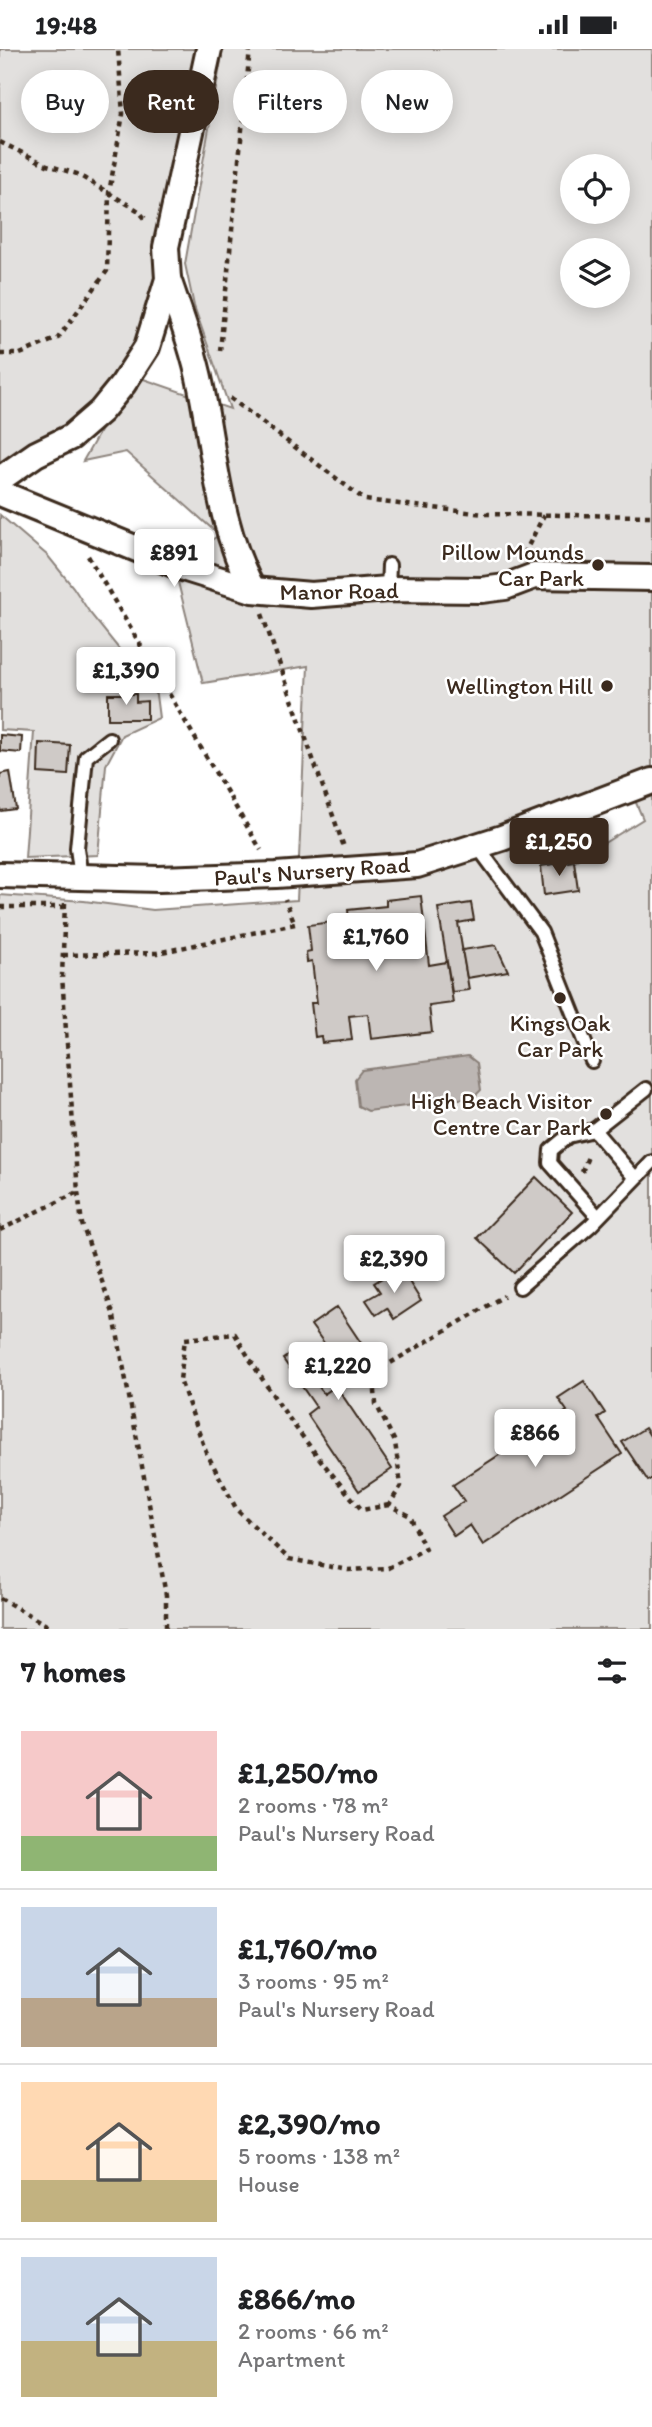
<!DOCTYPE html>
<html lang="en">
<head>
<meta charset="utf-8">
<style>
  body { margin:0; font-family:Itim,sans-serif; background:#f2f2f2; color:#202124; height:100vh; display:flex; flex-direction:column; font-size:26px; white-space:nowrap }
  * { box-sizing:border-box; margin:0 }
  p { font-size:23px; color:#757577 }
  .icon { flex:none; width:38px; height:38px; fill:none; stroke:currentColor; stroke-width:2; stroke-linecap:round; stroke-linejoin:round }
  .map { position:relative; height:1580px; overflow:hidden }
  .details { display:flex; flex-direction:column; background:#fff; flex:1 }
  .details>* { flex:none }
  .hud { position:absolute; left:21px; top:21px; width:611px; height:63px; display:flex; gap:14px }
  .buttons { position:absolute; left:560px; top:105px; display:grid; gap:14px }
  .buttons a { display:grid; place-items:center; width:70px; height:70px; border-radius:50%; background:#fff; box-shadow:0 4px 18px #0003; font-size:35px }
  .price { position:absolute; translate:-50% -60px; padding:0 16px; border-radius:7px; background:#fff; color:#222; font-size:23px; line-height:46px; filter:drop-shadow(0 2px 4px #0008) }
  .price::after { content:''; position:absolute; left:50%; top:42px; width:21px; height:16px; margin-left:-10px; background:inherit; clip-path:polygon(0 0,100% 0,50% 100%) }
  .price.current { background:#3b2a1e; color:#fff }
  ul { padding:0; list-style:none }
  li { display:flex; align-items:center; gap:21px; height:175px; padding:0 21px }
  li+li { border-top:2px solid #e0e0e0 }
  li span { display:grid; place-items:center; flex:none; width:196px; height:140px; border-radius:0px; color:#555 }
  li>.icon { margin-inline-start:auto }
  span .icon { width:84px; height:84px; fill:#fffc; stroke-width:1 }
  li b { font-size:30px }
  h2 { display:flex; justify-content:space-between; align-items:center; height:84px; padding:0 21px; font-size:30px }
  .pill { padding:0 24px; border-radius:32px; background:#fff; box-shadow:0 4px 18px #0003; font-size:24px; line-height:63px }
  .pill.current { background:#3b2a1e; color:#fff }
  .status { display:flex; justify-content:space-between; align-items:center; height:49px; padding:0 35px; background:#fff; direction:ltr }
  .status svg { height:19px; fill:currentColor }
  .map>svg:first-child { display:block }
  .green { fill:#e2e0de; stroke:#8e857e; stroke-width:2; fill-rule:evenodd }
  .water { fill:#bcb6b3; stroke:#887e77; stroke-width:2 }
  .building { fill:#cfcac7; stroke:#3b2a1e; stroke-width:2 }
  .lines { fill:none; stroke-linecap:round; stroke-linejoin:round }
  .lane-casing { stroke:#3b2a1e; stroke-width:18 }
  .street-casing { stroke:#3b2a1e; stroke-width:30 }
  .path { stroke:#3b2a1e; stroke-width:4.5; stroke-dasharray:5 5; stroke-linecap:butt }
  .lane { stroke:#fff; stroke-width:12 }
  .street { stroke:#fff; stroke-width:24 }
  .poi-dot { fill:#3b2a1e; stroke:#fff; stroke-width:2.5 }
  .labels { text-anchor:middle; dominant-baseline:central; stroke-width:5; stroke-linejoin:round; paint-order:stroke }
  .poi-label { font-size:23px; fill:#3b2a1e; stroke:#fff; text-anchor:end }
  .street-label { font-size:23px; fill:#3b2a1e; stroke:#fff }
</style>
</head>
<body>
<div class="status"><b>19:48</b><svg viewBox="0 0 49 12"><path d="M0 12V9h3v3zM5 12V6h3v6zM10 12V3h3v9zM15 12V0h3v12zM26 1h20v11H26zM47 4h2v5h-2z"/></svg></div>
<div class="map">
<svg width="652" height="1580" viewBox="0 0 652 1580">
  <rect width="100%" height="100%" fill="#fff"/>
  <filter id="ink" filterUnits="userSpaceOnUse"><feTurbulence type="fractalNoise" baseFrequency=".0143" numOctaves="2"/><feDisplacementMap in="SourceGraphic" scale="14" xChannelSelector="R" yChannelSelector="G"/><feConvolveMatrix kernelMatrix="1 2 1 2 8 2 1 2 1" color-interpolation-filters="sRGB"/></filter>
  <g filter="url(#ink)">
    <g class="green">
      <polygon points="0,0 198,0 151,259 131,318 91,361 30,403 0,413"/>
      <path d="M223 0H652V1580H0V846L84 852 153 861 297 851 308 617 203 634 174 517 219 486 126 403 83 412 132 326 230 360 194 257 185 215ZM572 117H618V163H572ZM572 201H618V247H572ZM631 742 643 770 575 812 528 795Z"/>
      <polygon points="0,466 48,507 73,538 90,564 156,646 159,669 122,686 106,716 98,806 25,809 34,683 0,681"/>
    </g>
    <polygon class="water" points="468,1007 477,1014 481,1041 474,1048 368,1062 358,1057 355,1030 362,1021"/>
    <g class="building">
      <polygon points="108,645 136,645 136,653 147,652 147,670 108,670"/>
      <polygon points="0,686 22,688 21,704 0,702"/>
      <polygon points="39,694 70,696 68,726 38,724"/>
      <polygon points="10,723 16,760 0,762 0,725"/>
      <polygon points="574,812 578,841 544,846 541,817"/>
      <polygon points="421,847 429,916 447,913 453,954 429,957 432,983 371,990 368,965 349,967 352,991 322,994 321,987 315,988 311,954 317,954 312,912 307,913 306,903 311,902 308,876 349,871 348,861 386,857 386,851"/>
      <polygon points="471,854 474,871 458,874 469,941 452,943 438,859"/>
      <polygon points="496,896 508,922 467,929 462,901"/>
      <polygon points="536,1128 572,1163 514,1224 477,1189"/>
      <polygon points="400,1218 421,1252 394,1270 387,1259 376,1266 366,1251 380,1243 374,1234"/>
      <polygon points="337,1258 361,1294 339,1309 346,1318 328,1330 322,1323 313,1329 324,1345 336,1337 392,1420 359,1442 307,1365 316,1358 283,1310 293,1303 299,1311 324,1294 311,1276"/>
      <polygon points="584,1332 605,1364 598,1369 622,1405 483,1496 470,1476 454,1487 441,1467 464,1452 453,1436 567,1362 558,1349"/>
      <polygon points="645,1379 652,1390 652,1430 648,1432 622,1393"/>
    </g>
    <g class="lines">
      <defs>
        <g id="lane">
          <polyline points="388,540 389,516"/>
          <polyline points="477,797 541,883 592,1012"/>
          <polyline points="81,829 77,799 86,708 109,690"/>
          <polyline points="594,1081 646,1040"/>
          <polyline points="598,1168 550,1114 551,1101 568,1087 594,1081 635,1129"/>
          <polyline points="520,1238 591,1176 652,1113"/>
        </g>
        <g id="street">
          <path d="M168 230C180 265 194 302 201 338 215 408 219 478 253 541"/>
          <polyline points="0,430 36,405 71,388 101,362 123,335 147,298 168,230 166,198 209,0"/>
          <polyline points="0,444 186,520 253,541 311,546 388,540 482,541 505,538 534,527 652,529"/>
          <polyline points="0,826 159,830 276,826 417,816 502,789 652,732"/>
        </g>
      </defs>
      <use href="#lane" class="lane-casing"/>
      <use href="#street" class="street-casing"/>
      <g class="path">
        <polyline points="0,93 47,116 77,125 139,162 146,171"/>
        <polyline points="220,302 250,0"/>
        <polyline points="0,305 20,305 58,289 107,222 109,144 123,65 118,0"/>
        <polyline points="230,349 365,451 484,465 652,467"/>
        <polyline points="524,505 544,466"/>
        <polyline points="88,507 261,801"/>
        <polyline points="262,565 344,798"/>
        <polyline points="65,854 62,927 78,1143 82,1175 114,1267 166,1546 166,1580"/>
        <polyline points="0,858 66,858"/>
        <polyline points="63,906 157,904 295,875 285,850"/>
        <polyline points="582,1123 589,1105"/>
        <polyline points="0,1181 78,1143"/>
        <path d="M389 1456 362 1461C313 1404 272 1350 235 1285L185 1290 180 1331 206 1403 237 1461 289 1510 348 1521 388 1519 425 1500 410 1467 389 1456 401 1437 395 1393 376 1355 374 1329 387 1316 504 1247"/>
        <polyline points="0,1549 53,1580"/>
      </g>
      <use href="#lane" class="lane"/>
      <use href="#street" class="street"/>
    </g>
  </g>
  <g class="poi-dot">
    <circle cx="598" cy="516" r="7"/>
    <circle cx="607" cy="637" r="7"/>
    <circle cx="560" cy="949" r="7"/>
    <circle cx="606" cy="1065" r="7"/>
  </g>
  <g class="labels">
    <g class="poi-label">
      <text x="584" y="503">Pillow Mounds<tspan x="584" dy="26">Car Park</tspan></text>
      <text x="593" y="637">Wellington Hill</text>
      <text x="560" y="974" text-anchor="middle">Kings Oak<tspan x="560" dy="26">Car Park</tspan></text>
      <text x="592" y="1052">High Beach Visitor<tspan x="592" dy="26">Centre Car Park</tspan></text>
    </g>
    <g class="street-label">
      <text transform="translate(339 542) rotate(-1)">Manor Road</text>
      <text transform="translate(312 822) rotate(-4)">Paul's Nursery Road</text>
    </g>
  </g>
</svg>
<div class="buttons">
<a><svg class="icon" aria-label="locate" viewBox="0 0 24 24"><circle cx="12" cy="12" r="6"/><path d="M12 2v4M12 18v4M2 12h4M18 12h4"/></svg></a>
<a><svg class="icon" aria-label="layers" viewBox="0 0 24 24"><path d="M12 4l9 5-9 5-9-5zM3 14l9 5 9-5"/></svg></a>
</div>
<b class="price" style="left:174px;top:540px">£891</b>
<b class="price" style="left:126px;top:658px">£1,390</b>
<b class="price current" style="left:559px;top:829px">£1,250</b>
<b class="price" style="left:376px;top:924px">£1,760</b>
<b class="price" style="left:394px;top:1246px">£2,390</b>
<b class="price" style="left:338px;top:1353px">£1,220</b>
<b class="price" style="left:535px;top:1420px">£866</b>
<div class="hud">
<a class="pill">Buy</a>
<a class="pill current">Rent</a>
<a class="pill">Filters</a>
<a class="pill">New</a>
</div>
</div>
<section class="details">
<h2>7 homes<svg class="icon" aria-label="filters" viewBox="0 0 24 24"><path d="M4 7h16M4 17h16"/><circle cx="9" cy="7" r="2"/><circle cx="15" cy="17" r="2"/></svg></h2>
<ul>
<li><span style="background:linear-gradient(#f6c9c9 75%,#8fb573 0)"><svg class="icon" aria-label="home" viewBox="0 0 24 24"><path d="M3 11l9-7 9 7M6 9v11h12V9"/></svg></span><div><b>£1,250/mo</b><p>2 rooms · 78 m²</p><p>Paul's Nursery Road</p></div></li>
<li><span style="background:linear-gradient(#c9d6e8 65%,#b9a48a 0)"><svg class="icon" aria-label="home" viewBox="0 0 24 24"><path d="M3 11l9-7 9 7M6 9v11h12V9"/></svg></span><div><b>£1,760/mo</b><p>3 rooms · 95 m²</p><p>Paul's Nursery Road</p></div></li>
<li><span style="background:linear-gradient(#ffd9b3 70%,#c2b280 0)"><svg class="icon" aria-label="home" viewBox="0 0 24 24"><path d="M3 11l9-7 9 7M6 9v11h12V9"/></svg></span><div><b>£2,390/mo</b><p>5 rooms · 138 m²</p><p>House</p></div></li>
<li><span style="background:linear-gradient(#c9d6e8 60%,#c2b280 0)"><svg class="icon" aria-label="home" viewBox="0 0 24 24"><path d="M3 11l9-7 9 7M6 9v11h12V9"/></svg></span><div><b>£866/mo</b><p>2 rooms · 66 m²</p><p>Apartment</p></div></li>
</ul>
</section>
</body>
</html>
